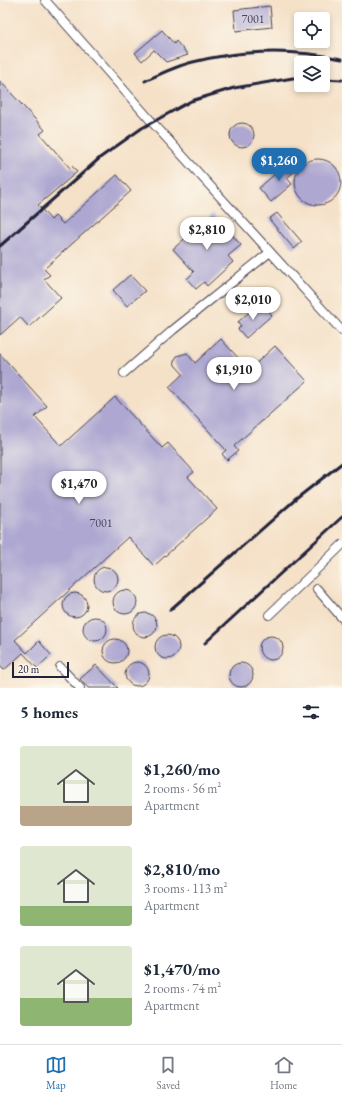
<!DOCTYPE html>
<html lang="en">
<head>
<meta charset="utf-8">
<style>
  body { margin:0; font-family:"EB Garamond",serif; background:#f2f2f3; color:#1f2937; height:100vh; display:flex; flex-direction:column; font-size:15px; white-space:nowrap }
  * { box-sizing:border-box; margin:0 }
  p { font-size:13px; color:#747a83 }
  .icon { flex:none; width:22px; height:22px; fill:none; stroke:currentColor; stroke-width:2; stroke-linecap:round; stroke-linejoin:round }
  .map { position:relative; height:688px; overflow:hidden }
  .side { display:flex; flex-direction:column; background:#fff; flex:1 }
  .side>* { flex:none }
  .buttons { position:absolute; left:294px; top:12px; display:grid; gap:8px }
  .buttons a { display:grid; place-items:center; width:36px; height:36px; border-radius:4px; background:#fff; box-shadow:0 2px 6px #0003; font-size:20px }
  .scale { position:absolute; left:12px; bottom:10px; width:57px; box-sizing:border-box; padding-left:4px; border:2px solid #22223b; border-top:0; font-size:11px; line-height:14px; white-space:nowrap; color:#22223b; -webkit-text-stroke:3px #fbf7ec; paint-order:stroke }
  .price { position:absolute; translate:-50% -34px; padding:0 9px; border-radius:14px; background:#fff; color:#222; font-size:13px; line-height:26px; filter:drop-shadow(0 1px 2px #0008) }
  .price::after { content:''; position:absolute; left:50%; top:24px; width:12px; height:9px; margin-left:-6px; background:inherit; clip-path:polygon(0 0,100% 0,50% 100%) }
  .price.current { background:#1f6fb2; color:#fff }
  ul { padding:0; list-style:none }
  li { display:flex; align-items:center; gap:12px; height:100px; padding:0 20px }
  li span { display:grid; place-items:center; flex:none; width:112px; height:80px; border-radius:4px; color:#555 }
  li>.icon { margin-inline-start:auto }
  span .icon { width:48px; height:48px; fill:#fffc; stroke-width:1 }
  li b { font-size:17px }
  h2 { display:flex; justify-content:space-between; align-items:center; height:48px; padding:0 20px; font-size:17px }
  .dock { display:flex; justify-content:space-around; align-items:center; height:56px; border-top:1px solid #e0e1e3; background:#fff; font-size:11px; color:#747a83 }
  .dock a { display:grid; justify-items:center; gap:2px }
  .dock .current { color:#1f6fb2 }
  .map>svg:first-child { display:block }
  .building { fill:#ada7d1 }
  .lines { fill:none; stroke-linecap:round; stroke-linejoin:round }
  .lane-casing { stroke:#423f50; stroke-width:10 }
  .lane { stroke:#fff; stroke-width:8 }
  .rail { stroke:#22223b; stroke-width:3 }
  .labels { text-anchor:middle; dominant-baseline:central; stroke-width:3.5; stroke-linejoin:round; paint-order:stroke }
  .number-label { font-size:12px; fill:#454360 }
</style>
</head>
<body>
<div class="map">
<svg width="342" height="688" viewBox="0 0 342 688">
  <rect width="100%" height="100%" fill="#fbf7ec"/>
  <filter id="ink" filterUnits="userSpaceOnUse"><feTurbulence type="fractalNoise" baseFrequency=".025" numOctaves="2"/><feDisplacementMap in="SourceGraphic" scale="8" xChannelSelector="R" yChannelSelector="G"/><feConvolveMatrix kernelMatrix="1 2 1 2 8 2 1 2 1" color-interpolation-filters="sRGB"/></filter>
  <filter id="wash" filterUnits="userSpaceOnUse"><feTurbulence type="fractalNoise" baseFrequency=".012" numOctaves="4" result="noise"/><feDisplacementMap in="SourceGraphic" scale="16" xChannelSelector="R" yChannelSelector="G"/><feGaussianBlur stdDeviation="0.9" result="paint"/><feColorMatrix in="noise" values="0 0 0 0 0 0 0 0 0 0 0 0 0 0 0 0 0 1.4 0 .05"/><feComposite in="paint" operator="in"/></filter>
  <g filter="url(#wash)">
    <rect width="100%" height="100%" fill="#f5e1c8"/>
    <g id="blocks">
      <g class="building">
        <polygon points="270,6 272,27 236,31 234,10"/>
        <polygon points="162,30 174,44 176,41 188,55 166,62 154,50 142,61 135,53"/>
        <polygon points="0,81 45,130 40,134 70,168 72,166 77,172 38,205 51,220 55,216 63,224 117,175 131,191 44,269 50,275 44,279 61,298 29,327 20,317 0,335"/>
        <circle cx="242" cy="135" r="12"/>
        <circle cx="318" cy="182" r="23"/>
        <polygon points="291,160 298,168 287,178 292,184 271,202 259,188"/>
        <polygon points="277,213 302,242 294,249 269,219"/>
        <polygon points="213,214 241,245 228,256 233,262 207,286 204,282 196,289 187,279 194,272 173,249"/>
        <polygon points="130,275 145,291 127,306 113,290"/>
        <polygon points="256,306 261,312 266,308 272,315 246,338 238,329 241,326 238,322"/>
        <polygon points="221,339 249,370 275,346 307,381 234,446 238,451 227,460 222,454 226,450 169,387 183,374 175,365 174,361 177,356 187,353 195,363"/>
        <polygon points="0,354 47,406 35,417 61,446 115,397 162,448 168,443 194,472 188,477 217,509 154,566 128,537 15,640 27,653 39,641 51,655 37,668 23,653 4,670 0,666"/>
        <circle cx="106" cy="579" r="12"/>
        <circle cx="125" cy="602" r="12"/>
        <circle cx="75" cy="605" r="12"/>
        <circle cx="145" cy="625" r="12"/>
        <circle cx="95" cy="629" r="12"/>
        <circle cx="167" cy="647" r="12"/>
        <circle cx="271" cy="648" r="12"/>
        <circle cx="115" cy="651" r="12"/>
        <circle cx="137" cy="674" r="12"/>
        <circle cx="241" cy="675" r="12"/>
        <polygon points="96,665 118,688 88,688 80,679"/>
      </g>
    </g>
  </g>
  <g filter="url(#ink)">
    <use href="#blocks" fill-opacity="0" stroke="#423f50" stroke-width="1"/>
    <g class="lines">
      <defs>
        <g id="lane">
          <polyline points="45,0 152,122 342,331"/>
          <polyline points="124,373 173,330 270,252"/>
          <polyline points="317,589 342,618"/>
          <polyline points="269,615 342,545"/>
          <polyline points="60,667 80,688"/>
        </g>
      </defs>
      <use href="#lane" class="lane-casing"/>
      <use href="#lane" class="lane"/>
      <g class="rail">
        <polyline points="323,79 342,80"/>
        <path d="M145 81C160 74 176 66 193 62 242 50 293 49 342 59"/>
        <polyline points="0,246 101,157 142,128 191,101 234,88 293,78 301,78"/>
        <polyline points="170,610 296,499 342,463"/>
        <polyline points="205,643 342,517"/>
      </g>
    </g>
  </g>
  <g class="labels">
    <g class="number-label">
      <text x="253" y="19">7001</text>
      <text x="101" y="523">7001</text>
    </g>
  </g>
</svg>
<div class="buttons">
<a><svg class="icon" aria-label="locate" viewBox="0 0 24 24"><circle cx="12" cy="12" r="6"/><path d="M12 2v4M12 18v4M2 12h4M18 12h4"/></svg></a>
<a><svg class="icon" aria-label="layers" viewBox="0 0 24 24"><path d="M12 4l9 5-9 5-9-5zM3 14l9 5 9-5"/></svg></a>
</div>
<div class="scale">20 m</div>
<b class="price current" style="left:279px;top:182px">$1,260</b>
<b class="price" style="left:207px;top:251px">$2,810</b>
<b class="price" style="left:253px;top:321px">$2,010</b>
<b class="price" style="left:234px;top:391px">$1,910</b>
<b class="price" style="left:79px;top:505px">$1,470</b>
</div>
<section class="side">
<h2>5 homes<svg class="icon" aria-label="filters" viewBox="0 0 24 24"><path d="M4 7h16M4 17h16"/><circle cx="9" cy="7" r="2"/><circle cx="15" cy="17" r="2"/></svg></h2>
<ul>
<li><span style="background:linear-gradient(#dfe7d0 75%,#b9a48a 0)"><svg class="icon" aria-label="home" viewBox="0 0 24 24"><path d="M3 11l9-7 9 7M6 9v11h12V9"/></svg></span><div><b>$1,260/mo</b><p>2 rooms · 56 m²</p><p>Apartment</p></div></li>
<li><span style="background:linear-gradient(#dfe7d0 75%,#8fb573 0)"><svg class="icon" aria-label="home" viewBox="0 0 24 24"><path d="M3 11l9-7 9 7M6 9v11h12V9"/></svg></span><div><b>$2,810/mo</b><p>3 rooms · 113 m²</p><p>Apartment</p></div></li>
<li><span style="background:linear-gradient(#dfe7d0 65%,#8fb573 0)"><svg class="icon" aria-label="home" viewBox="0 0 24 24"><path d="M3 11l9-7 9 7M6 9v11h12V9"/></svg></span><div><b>$1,470/mo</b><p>2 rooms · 74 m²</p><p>Apartment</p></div></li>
</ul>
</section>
<nav class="dock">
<a class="current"><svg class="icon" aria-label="map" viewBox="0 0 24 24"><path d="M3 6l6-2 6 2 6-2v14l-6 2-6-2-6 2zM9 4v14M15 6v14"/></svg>Map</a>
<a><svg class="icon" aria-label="saved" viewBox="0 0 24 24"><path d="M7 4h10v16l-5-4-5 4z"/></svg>Saved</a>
<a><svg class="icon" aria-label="home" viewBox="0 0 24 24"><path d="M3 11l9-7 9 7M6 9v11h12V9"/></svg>Home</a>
</nav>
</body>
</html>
